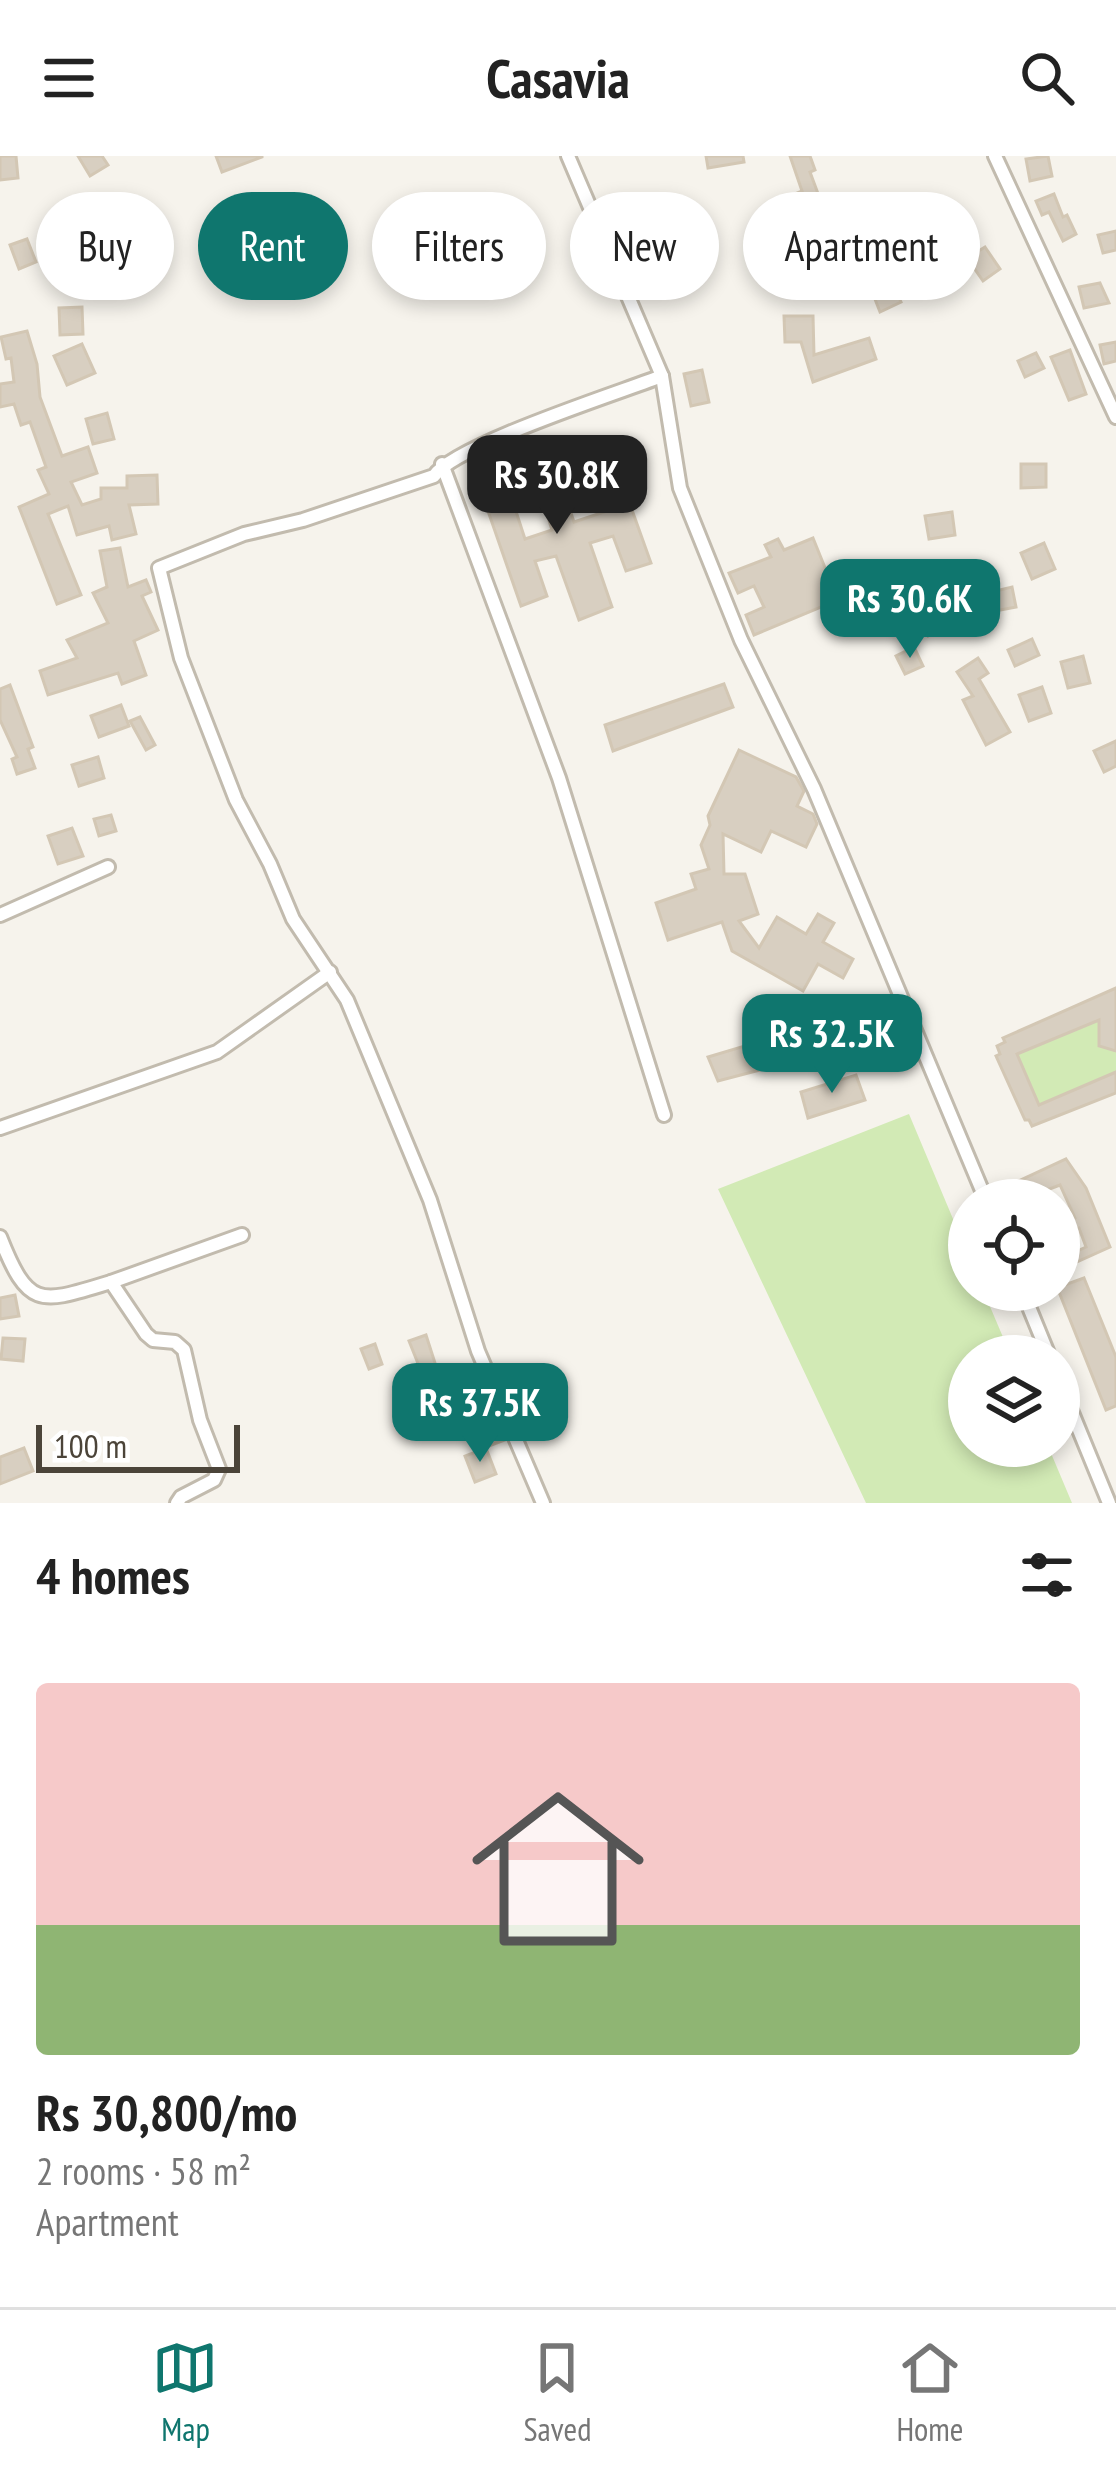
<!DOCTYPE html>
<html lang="en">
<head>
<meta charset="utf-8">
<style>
  body { margin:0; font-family:"PT Sans Narrow",sans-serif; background:#f2f2f2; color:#222; height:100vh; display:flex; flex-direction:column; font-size:45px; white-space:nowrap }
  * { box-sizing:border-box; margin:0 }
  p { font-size:39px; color:#767676 }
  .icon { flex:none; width:66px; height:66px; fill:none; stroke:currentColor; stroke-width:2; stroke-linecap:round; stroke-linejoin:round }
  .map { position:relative; height:1347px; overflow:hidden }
  .sheet { display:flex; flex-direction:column; background:#fff; flex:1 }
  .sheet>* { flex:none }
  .hud { position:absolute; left:36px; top:36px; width:1044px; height:108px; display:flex; gap:24px }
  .controls { position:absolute; left:948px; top:1023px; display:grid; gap:24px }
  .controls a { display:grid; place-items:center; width:132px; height:132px; border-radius:50%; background:#fff; box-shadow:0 6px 18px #0003; font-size:60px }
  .scale { position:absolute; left:36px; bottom:30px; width:204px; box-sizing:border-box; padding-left:12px; border:6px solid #4b4439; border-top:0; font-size:33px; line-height:42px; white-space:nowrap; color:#4b4439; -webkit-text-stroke:9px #fff; paint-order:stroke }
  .price { position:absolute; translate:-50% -102px; padding:0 27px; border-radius:24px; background:#0f766e; color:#fff; font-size:39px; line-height:78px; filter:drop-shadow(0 3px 6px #0008) }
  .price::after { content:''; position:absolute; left:50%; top:72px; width:36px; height:27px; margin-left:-18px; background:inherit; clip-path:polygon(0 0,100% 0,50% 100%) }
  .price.active { background:#222; color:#fff }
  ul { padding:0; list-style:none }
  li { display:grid; align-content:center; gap:24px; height:636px; padding:0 36px }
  li span { display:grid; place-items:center; height:372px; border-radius:12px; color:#555 }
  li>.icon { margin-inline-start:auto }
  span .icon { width:216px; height:216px; fill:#fffc; stroke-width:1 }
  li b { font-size:51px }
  h2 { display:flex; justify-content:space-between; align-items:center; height:144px; padding:0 36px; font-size:51px }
  .pill { padding:0 42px; border-radius:54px; background:#fff; box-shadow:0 6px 18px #0003; font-size:42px; line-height:108px }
  .pill.active { background:#0f766e; color:#fff }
  header { display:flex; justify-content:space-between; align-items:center; height:156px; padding:0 36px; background:#fff; font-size:54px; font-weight:700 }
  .tab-bar { display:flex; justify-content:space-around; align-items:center; height:168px; border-top:3px solid #e0e0e0; background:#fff; font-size:33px; color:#767676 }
  .tab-bar a { display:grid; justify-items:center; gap:6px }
  .tab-bar .active { color:#0f766e }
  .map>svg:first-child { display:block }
  .green { fill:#d2eab5 }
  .building { fill:#d8cfc1; stroke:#d3c7b4; stroke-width:3 }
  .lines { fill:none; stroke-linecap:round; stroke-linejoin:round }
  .minor-casing { stroke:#c2bbae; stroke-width:18 }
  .minor { stroke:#fff; stroke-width:12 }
</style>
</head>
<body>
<header><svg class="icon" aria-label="menu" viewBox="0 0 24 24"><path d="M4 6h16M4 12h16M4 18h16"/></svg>Casavia<svg class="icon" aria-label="search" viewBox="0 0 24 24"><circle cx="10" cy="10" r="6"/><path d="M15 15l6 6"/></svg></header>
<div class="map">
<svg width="1116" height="1347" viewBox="0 0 1116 1347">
  <rect width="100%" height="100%" fill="#f6f3ec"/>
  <g class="green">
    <polygon points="1109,859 1099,889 1116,894 1116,916 1039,949 1017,898"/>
    <polygon points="909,958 969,1101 969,1134 983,1134 1011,1200 969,1200 969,1290 1048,1290 1072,1347 866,1347 718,1033"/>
  </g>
  <g class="building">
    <polygon points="0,0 16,0 18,22 0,24"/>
    <polygon points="78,0 102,0 108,9 90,20"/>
    <polygon points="216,0 262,0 262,1 222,16"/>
    <polygon points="706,0 743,0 744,6 708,12"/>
    <polygon points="790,0 810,0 815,14 810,16 823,51 804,58 797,37 802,35"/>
    <polygon points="1048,0 1052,20 1030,25 1026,3"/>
    <polygon points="1054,38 1063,61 1067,59 1076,78 1063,85 1049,56 1042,59 1036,45"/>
    <polygon points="920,40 928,65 908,72 900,46"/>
    <polygon points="83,62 92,87 75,94 65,69"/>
    <polygon points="132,69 140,89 122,96 114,75"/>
    <polygon points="1116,75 1116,94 1103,97 1098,79"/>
    <polygon points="878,80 888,106 884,108 901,146 880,156 854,89"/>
    <polygon points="27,83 36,106 19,113 10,89"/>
    <polygon points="985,91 1000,113 983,125 967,102"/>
    <polygon points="1100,127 1109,147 1084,152 1079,131"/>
    <polygon points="82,151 83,178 60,179 59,152"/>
    <polygon points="784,160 813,160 814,199 869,182 876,203 813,226 801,186 785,186"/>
    <polygon points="27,175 37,208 40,241 62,300 88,291 97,317 71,326 82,349 101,343 101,332 127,332 127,320 157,319 158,348 129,349 136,378 112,384 109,370 77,379 68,350 48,358 81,439 57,448 19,351 49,338 38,314 46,311 30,266 21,269 14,248 0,251 0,228 14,226 11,202 6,203 1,181"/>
    <polygon points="1116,186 1116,205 1104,208 1100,189"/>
    <polygon points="82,188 95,217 67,229 54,200"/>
    <polygon points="1070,194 1086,238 1069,244 1051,201"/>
    <polygon points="1036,197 1044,212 1025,221 1018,205"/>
    <polygon points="702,214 709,246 691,250 684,218"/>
    <polygon points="107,257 114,283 93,288 86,263"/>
    <polygon points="497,297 502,313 536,301 545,325 510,337 525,383 552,374 545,352 567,345 574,366 604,356 602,350 627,340 651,407 626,415 613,380 590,387 612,451 579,464 556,400 535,405 547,440 521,450 471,306"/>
    <polygon points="1021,308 1046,308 1046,331 1021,332"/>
    <polygon points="952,356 955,379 929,383 925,360"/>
    <polygon points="813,382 838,444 754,479 746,459 764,451 754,430 738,437 729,417 771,401 765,389 778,383 784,394"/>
    <polygon points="1044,387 1055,413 1032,423 1021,397"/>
    <polygon points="120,392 128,431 146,424 151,436 142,440 158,474 134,485 146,519 122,528 118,517 48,539 40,515 77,502 67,484 108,467 93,437 107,431 100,395"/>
    <polygon points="1012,431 1016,451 995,455 991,436"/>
    <polygon points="931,450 944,467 928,480 914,463"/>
    <polygon points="1032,483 1039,499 1015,510 1008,494"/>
    <polygon points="914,491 923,510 905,518 896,500"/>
    <polygon points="1083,500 1090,527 1068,532 1061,506"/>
    <polygon points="978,502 988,517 979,523 1010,576 986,589 963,544 973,540 957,516"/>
    <polygon points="724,528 733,551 613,595 605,569"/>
    <polygon points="10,529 33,591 28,593 35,612 17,618 12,603 17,601 0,564 0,533"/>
    <polygon points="1042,531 1051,557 1029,565 1019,539"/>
    <polygon points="121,549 129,570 99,581 91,560"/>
    <polygon points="140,561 155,589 146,594 130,565"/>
    <polygon points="1116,585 1116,610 1104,616 1094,595"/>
    <polygon points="739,594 796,621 804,635 797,650 813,658 817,668 806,691 771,675 761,696 723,678 724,718 745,718 758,758 739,765 759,792 777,761 806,778 818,758 834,767 823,786 853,803 843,822 818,808 803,835 732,795 722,766 668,784 656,747 696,733 691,718 709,713 701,689 710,669 708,660"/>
    <polygon points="98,601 104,622 79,630 72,609"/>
    <polygon points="111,659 116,675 99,680 94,663"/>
    <polygon points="72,672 83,700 58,708 48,680"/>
    <polygon points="1116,832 1116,895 1099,890 1099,864 1017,898 1039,949 1116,916 1116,937 1032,970 1029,964 1025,964 996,900 1000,898 997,890 1005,886 1003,882"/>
    <polygon points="835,863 844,889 790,906 718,925 708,901"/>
    <polygon points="856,919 865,944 808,962 801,936"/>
    <polygon points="1066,1003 1086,1032 1110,1091 1070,1109 1066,1100 1086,1091 1079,1072 1059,1076 1059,1072 1075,1062 1060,1029 1021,1044 1012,1028"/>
    <polygon points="1084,1122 1116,1201 1116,1250 1106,1254 1059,1136 1059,1131"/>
    <polygon points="15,1139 19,1160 0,1163 0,1142"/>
    <polygon points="426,1179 444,1235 436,1238 451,1278 440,1282 415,1218 421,1215 409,1185"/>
    <polygon points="3,1182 25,1183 23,1205 1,1203"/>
    <polygon points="375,1188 382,1208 369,1213 361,1193"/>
    <polygon points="495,1261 505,1284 486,1291 477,1267"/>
    <polygon points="24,1292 33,1315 0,1328 0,1301"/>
    <polygon points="486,1292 496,1318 475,1326 465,1300"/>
  </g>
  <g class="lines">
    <defs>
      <g id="minor">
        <polyline points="568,0 662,220 680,332 741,484 814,633 986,1044"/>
        <polyline points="995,0 1116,261"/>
        <polyline points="442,308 559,622 664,959"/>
        <polyline points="0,759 108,711"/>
        <polyline points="0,972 217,896 330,816"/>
        <path d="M0 1081C29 1155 41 1147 111 1126L146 1178 153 1184 175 1186 184 1194 200 1264 219 1313 214 1324 181 1341 177 1347"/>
        <polyline points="111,1126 242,1079"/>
        <polyline points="1022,1134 1049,1200"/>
        <polyline points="1059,1225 1109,1347"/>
        <path d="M543 1347 478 1195 430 1044 347 844 293 763 270 708 236 644 181 502 159 412 244 378 303 364 434 320C455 289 618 237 662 220"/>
      </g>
    </defs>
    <use href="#minor" class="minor-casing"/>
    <use href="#minor" class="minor"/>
  </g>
</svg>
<div class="controls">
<a><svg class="icon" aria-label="locate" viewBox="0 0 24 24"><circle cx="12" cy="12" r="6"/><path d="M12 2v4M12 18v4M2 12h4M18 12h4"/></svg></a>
<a><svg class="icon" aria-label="layers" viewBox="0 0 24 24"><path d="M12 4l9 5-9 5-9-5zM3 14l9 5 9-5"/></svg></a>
</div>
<div class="scale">100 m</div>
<b class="price active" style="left:557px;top:381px">Rs 30.8K</b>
<b class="price" style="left:910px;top:505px">Rs 30.6K</b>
<b class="price" style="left:832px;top:940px">Rs 32.5K</b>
<b class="price" style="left:480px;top:1309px">Rs 37.5K</b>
<div class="hud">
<a class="pill">Buy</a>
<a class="pill active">Rent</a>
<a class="pill">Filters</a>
<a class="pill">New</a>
<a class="pill">Apartment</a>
</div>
</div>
<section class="sheet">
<h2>4 homes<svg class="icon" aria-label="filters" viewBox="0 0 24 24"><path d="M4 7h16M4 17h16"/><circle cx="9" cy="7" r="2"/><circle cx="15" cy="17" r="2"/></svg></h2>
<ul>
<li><span style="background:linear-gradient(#f6c9c9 65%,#8fb573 0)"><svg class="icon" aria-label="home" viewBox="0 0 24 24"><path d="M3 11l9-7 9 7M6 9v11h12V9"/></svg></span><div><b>Rs 30,800/mo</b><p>2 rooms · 58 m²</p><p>Apartment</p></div></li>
</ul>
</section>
<nav class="tab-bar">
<a class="active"><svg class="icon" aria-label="map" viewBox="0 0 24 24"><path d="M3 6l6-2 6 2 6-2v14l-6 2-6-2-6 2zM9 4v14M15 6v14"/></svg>Map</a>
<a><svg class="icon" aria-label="saved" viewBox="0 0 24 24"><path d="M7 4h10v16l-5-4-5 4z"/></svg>Saved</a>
<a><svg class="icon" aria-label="home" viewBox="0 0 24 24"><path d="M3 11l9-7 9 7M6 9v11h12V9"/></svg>Home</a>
</nav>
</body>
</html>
